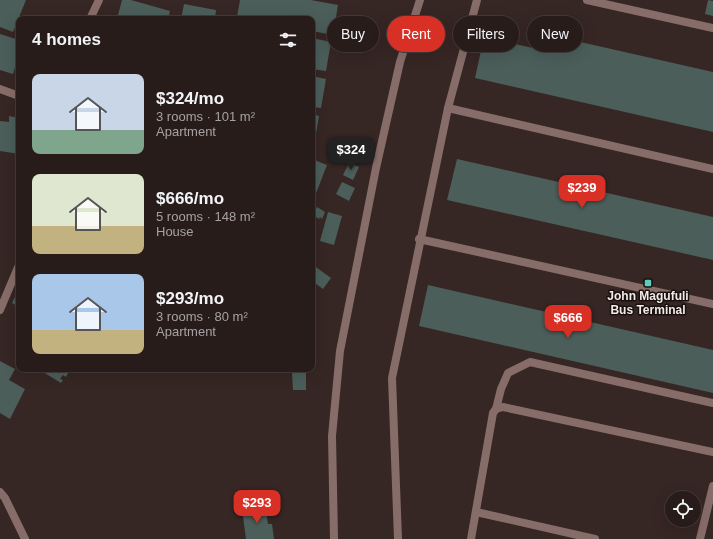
<!DOCTYPE html>
<html lang="en">
<head>
<meta charset="utf-8">
<style>
  body { margin:0; font-family:Arial,sans-serif; background:#342928; color:#f1f3f6; height:100vh; display:flex; flex-direction:column; font-size:15px; white-space:nowrap }
  * { box-sizing:border-box; margin:0 }
  p { font-size:13px; color:#a5a1a3 }
  .icon { flex:none; width:22px; height:22px; fill:none; stroke:currentColor; stroke-width:2; stroke-linecap:round; stroke-linejoin:round }
  .map { position:relative; flex:1; overflow:hidden }
  .drawer { position:absolute; left:16px; top:16px; width:299px; height:356px; display:flex; flex-direction:column; background:#281c1b; border-radius:8px; box-shadow:0 4px 16px #0002,0 0 0 1px #443a3a }
  .drawer>* { flex:none }
  .hud { position:absolute; left:327px; top:16px; width:326px; height:36px; display:flex; gap:8px }
  .tools { position:absolute; left:665px; top:491px; display:grid; gap:8px }
  .tools a { display:grid; place-items:center; width:36px; height:36px; border-radius:50%; background:#281c1b; box-shadow:0 4px 16px #0002,0 0 0 1px #443a3a; font-size:20px }
  .price { position:absolute; translate:-50% -34px; padding:0 9px; border-radius:8px; background:#d93025; color:#fff; font-size:13px; line-height:26px; filter:drop-shadow(0 1px 2px #0008) }
  .price::after { content:''; position:absolute; left:50%; top:24px; width:12px; height:9px; margin-left:-6px; background:inherit; clip-path:polygon(0 0,100% 0,50% 100%) }
  .price.selected { background:#222; color:#fff }
  ul { padding:0; list-style:none }
  li { display:flex; align-items:center; gap:12px; height:100px; padding:0 16px }
  li span { display:grid; place-items:center; flex:none; width:112px; height:80px; border-radius:8px; color:#555 }
  li>.icon { margin-inline-start:auto }
  span .icon { width:48px; height:48px; fill:#fffc; stroke-width:1 }
  li b { font-size:17px }
  h2 { display:flex; justify-content:space-between; align-items:center; height:48px; padding:0 16px; font-size:17px }
  .chip { padding:0 14px; border-radius:18px; background:#281c1b; box-shadow:0 4px 16px #0002,0 0 0 1px #443a3a; font-size:14px; line-height:36px }
  .chip.selected { background:#d93025; color:#fff }
  .map>svg:first-child { display:block }
  .building { fill:#4b5e5a }
  .lines { fill:none; stroke-linecap:round; stroke-linejoin:round }
  .service { stroke:#876d69; stroke-width:8 }
  .minor { stroke:#876d69; stroke-width:8 }
  .poi-dot { fill:#5acebd; stroke:#181110; stroke-width:1.5 }
  .labels { text-anchor:middle; dominant-baseline:central; stroke-width:3; stroke-linejoin:round; paint-order:stroke }
  .poi-label { font-size:12px; font-weight:bold; fill:#f4e9e7; stroke:#181110 }
</style>
</head>
<body>
<div class="map">
<svg width="713" height="539" viewBox="0 0 713 539">
  <rect width="100%" height="100%" fill="#362624"/>
  <g class="building">
    <polygon points="0,0 26,0 13,32 0,27"/>
    <polygon points="122,0 131,0 170,11 168,19 117,19"/>
    <polygon points="240,0 311,0 338,5 333,35 312,31 312,19 249,19 237,17"/>
    <polygon points="708,0 713,1 713,16 705,14"/>
    <polygon points="184,4 216,10 215,19 181,19"/>
    <polygon points="0,34 19,40 19,54 13,74 0,70"/>
    <polygon points="545,34 713,72 713,132 475,78 484,37 542,50"/>
    <polygon points="312,38 331,42 326,71 312,69"/>
    <polygon points="312,76 326,79 321,108 312,107"/>
    <polygon points="312,114 319,116 314,145 312,145"/>
    <polygon points="9,116 19,118 19,154 0,151 0,121 9,122"/>
    <polygon points="312,159 327,165 313,201 312,200"/>
    <polygon points="457,159 713,217 713,260 447,200"/>
    <polygon points="349,163 359,167 353,180 343,175"/>
    <polygon points="342,182 355,188 349,201 336,194"/>
    <polygon points="314,207 316,209 317,207 325,212 322,219 320,217 319,219 312,214 312,210"/>
    <polygon points="328,212 342,216 334,245 320,241"/>
    <polygon points="313,265 331,278 323,289 312,281"/>
    <polygon points="428,285 713,350 713,393 419,326"/>
    <polygon points="19,289 19,307 12,303"/>
    <polygon points="0,361 15,369 9,380 25,389 10,419 0,413"/>
    <polygon points="45,369 66,369 69,371 66,377 63,375 60,379 63,380 61,383 43,372"/>
    <polygon points="292,373 306,373 306,390 293,390"/>
    <polygon points="265,505 268,524 272,524 274,539 246,539 242,509"/>
  </g>
  <g class="lines">
    <g class="service">
      <polyline points="587,0 713,28"/>
      <polyline points="448,108 713,169"/>
      <polyline points="419,239 713,304"/>
      <polyline points="496,409 501,389 508,373 530,362 713,403"/>
      <polyline points="476,512 595,539"/>
      <polyline points="398,539 392,378 448,108 477,0"/>
      <polyline points="471,539 493,413 496,409 503,407 713,452"/>
      <polyline points="700,539 713,486"/>
    </g>
    <g class="minor">
      <polyline points="90,19 99,0"/>
      <polyline points="0,89 19,96"/>
      <polyline points="0,310 19,265"/>
      <polyline points="0,492 5,498 25,539"/>
      <polyline points="334,539 332,436 340,351 376,168 400,62 420,0"/>
    </g>
  </g>
  <rect class="poi-dot" x="644" y="279" width="8" height="8" rx="2"/>
  <g class="labels">
    <g class="poi-label">
      <text x="648" y="296">John Magufuli<tspan x="648" dy="14">Bus Terminal</tspan></text>
    </g>
  </g>
</svg>
<div class="tools">
<a><svg class="icon" aria-label="locate" viewBox="0 0 24 24"><circle cx="12" cy="12" r="6"/><path d="M12 2v4M12 18v4M2 12h4M18 12h4"/></svg></a>
</div>
<b class="price selected" style="left:351px;top:171px">$324</b>
<b class="price" style="left:582px;top:209px">$239</b>
<b class="price" style="left:568px;top:339px">$666</b>
<b class="price" style="left:257px;top:524px">$293</b>
<div class="hud">
<a class="chip">Buy</a>
<a class="chip selected">Rent</a>
<a class="chip">Filters</a>
<a class="chip">New</a>
</div>
<section class="drawer">
<h2>4 homes<svg class="icon" aria-label="filters" viewBox="0 0 24 24"><path d="M4 7h16M4 17h16"/><circle cx="9" cy="7" r="2"/><circle cx="15" cy="17" r="2"/></svg></h2>
<ul>
<li><span style="background:linear-gradient(#c9d6e8 70%,#7fa58c 0)"><svg class="icon" aria-label="home" viewBox="0 0 24 24"><path d="M3 11l9-7 9 7M6 9v11h12V9"/></svg></span><div><b>$324/mo</b><p>3 rooms · 101 m²</p><p>Apartment</p></div></li>
<li><span style="background:linear-gradient(#dfe7d0 65%,#c2b280 0)"><svg class="icon" aria-label="home" viewBox="0 0 24 24"><path d="M3 11l9-7 9 7M6 9v11h12V9"/></svg></span><div><b>$666/mo</b><p>5 rooms · 148 m²</p><p>House</p></div></li>
<li><span style="background:linear-gradient(#a9c7e8 70%,#c2b280 0)"><svg class="icon" aria-label="home" viewBox="0 0 24 24"><path d="M3 11l9-7 9 7M6 9v11h12V9"/></svg></span><div><b>$293/mo</b><p>3 rooms · 80 m²</p><p>Apartment</p></div></li>
</ul>
</section>
</div>
</body>
</html>
